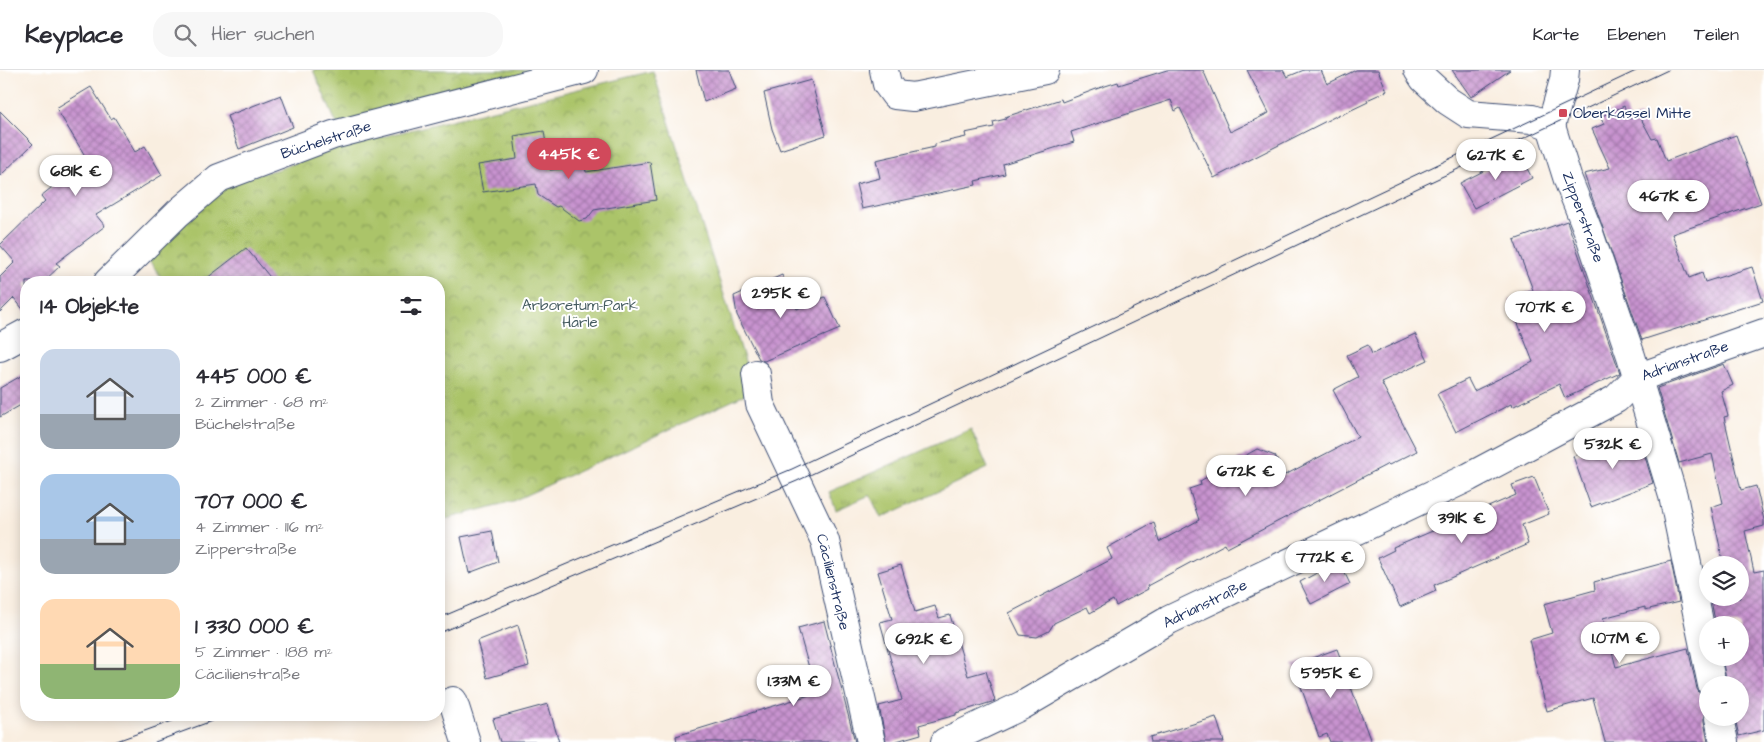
<!DOCTYPE html>
<html lang="de">
<head>
<meta charset="utf-8">
<style>
  body { margin:0; font-family:"Architects Daughter",sans-serif; background:#f7f7f7; color:#2b2b33; height:100vh; display:flex; flex-direction:column; font-size:19px; white-space:nowrap }
  * { box-sizing:border-box; margin:0 }
  p { font-size:16px; color:#7c7c81 }
  .icon { flex:none; width:28px; height:28px; fill:none; stroke:currentColor; stroke-width:2; stroke-linecap:round; stroke-linejoin:round }
  .map { position:relative; flex:1; overflow:hidden }
  .side { position:absolute; left:20px; top:206px; width:425px; height:445px; display:flex; flex-direction:column; background:#fff; border-radius:20px; box-shadow:0 2px 12px #0003 }
  .side>* { flex:none }
  .fabs { position:absolute; left:1699px; top:486px; display:grid; gap:10px }
  .fabs a { display:grid; place-items:center; width:50px; height:50px; border-radius:50%; background:#fff; box-shadow:0 2px 12px #0003; font-size:25px }
  .price { position:absolute; translate:-50% -42px; padding:0 11px; border-radius:18px; background:#fff; color:#222; font-size:16px; line-height:32px; filter:drop-shadow(0 1px 2px #0008) }
  .price::after { content:''; position:absolute; left:50%; top:30px; width:15px; height:11px; margin-left:-8px; background:inherit; clip-path:polygon(0 0,100% 0,50% 100%) }
  .price.on { background:#d1495b; color:#fff }
  ul { padding:0; list-style:none }
  li { display:flex; align-items:center; gap:15px; height:125px; padding:0 20px }
  li span { display:grid; place-items:center; flex:none; width:140px; height:100px; border-radius:15px; color:#555 }
  li>.icon { margin-inline-start:auto }
  span .icon { width:60px; height:60px; fill:#fffc; stroke-width:1 }
  li b { font-size:21px }
  h2 { display:flex; justify-content:space-between; align-items:center; height:60px; padding:0 20px; font-size:21px }
  header { display:flex; align-items:center; gap:30px; box-sizing:border-box; height:70px; padding:0 25px; background:#fff; border-bottom:1px solid #e1e1e2 }
  header strong { font-size:24px }
  nav { display:flex; gap:28px; margin-inline-start:auto; font-size:18px }
  .search { width:350px; height:45px; background:#f7f7f7; display:flex; align-items:center; gap:12px; box-sizing:border-box; padding:0 18px; border-radius:20px; color:#7c7c81; font-size:19px }
  .map>svg:first-child { display:block }
  .grass { fill:url(#grass-tufts); stroke:#637a64 }
  .park { fill:url(#park-crowns); stroke:#637a64 }
  .building { fill:url(#building-cross-hatch) }
  .lines { fill:none; stroke-linecap:round; stroke-linejoin:round }
  .minor-casing { stroke:#3c4c72; stroke-width:30 }
  .minor { stroke:#fff; stroke-width:28 }
  .tram { stroke:#1b2f5e; stroke-width:1 }
  .poi-dot { fill:#d1495b; stroke:#fff; stroke-width:2 }
  .labels { text-anchor:middle; dominant-baseline:central; stroke-width:4; stroke-linejoin:round; paint-order:stroke }
  .poi-label { font-size:15px; fill:#1b2f5e; stroke:#fff; text-anchor:start }
  .street-label { font-size:15px; fill:#1b2f5e; stroke:#fff }
  .park-label { font-size:15px; fill:#465c61; stroke:#fff }
</style>
</head>
<body>
<header>
<strong>Keyplace</strong>
<div class="search"><svg class="icon" aria-label="search" viewBox="0 0 24 24"><circle cx="10" cy="10" r="6"/><path d="M15 15l6 6"/></svg>Hier suchen</div>
<nav><a>Karte</a><a>Ebenen</a><a>Teilen</a></nav>
</header>
<div class="map">
<svg width="1764" height="672" viewBox="0 0 1764 672">
  <defs>
    <pattern id="grass-tufts" width="24" height="20" patternUnits="userSpaceOnUse" patternTransform="scale(1.25)"><rect width="24" height="20" fill="#abc469"/><path d="M3 7l-1-3M5 7V3M7 7l1-3M15 17l-1-3M17 17v-4M19 17l1-3" fill="none" stroke="#8aa05a"/></pattern>
    <pattern id="park-crowns" width="20" height="18" patternUnits="userSpaceOnUse" patternTransform="scale(1.25)"><rect width="20" height="18" fill="#abc469"/><path d="M2 6a3 3 0 1 1 6 0M12 15a3 3 0 1 1 6 0" fill="none" stroke="#8aa05a"/></pattern>
    <pattern id="building-cross-hatch" width="8" height="8" patternUnits="userSpaceOnUse" patternTransform="scale(1.25)"><rect width="8" height="8" fill="#c893cf"/><path d="M0 0l8 8M0 8l8-8" fill="none" stroke="#a278ab"/></pattern>
  </defs>
  <rect width="100%" height="100%" fill="#fff"/>
  <filter id="ink" filterUnits="userSpaceOnUse"><feTurbulence type="fractalNoise" baseFrequency=".02" numOctaves="2"/><feDisplacementMap in="SourceGraphic" scale="10" xChannelSelector="R" yChannelSelector="G"/><feConvolveMatrix kernelMatrix="1 2 1 2 8 2 1 2 1" color-interpolation-filters="sRGB"/></filter>
  <filter id="wash" filterUnits="userSpaceOnUse"><feTurbulence type="fractalNoise" baseFrequency=".0096" numOctaves="4" result="noise"/><feDisplacementMap in="SourceGraphic" scale="20" xChannelSelector="R" yChannelSelector="G"/><feGaussianBlur stdDeviation="1.12" result="paint"/><feColorMatrix in="noise" values="0 0 0 0 0 0 0 0 0 0 0 0 0 0 0 0 0 1.4 0 .05"/><feComposite in="paint" operator="in"/></filter>
  <g filter="url(#wash)">
    <rect width="100%" height="100%" fill="#f9eee0"/>
    <polygon class="grass" points="971,359 988,398 881,448 870,425 836,440 829,422"/>
    <g class="park">
      <polygon points="313,0 562,0 338,57"/>
      <polygon points="653,1 749,304 747,324 513,431 439,451 439,212 165,212 147,188 231,111 279,99 340,77"/>
    </g>
    <g id="blocks">
      <g class="building">
        <polygon points="696,0 729,0 736,19 704,32"/>
        <polygon points="1167,0 1203,0 1230,62 1269,43 1247,0 1283,0 1287,7 1304,0 1321,0 1327,14 1356,0 1378,0 1387,21 1367,30 1368,32 1341,45 1340,44 1214,108 1180,38 1175,41 1171,30 1071,62 1074,72 1003,94 1005,104 975,111 976,115 862,139 856,114 880,108 876,90 935,77 935,74 966,67 965,63 994,57 993,52 1006,49 1005,47 1061,29 1062,32 1099,18 1118,12 1119,15"/>
        <polygon points="1452,0 1510,0 1471,27"/>
        <polygon points="811,10 826,65 780,80 772,59 764,23"/>
        <polygon points="91,17 111,49 114,47 135,82 145,76 162,105 96,145 105,156 56,193 60,196 43,212 26,212 26,243 14,228 0,242 0,207 15,192 0,175 45,131 41,126 87,89 56,38"/>
        <polygon points="281,25 293,57 239,79 227,46"/>
        <polygon points="1624,36 1630,49 1639,45 1652,69 1657,68 1666,91 1736,65 1761,133 1672,164 1689,208 1702,203 1705,212 1752,197 1763,231 1642,270 1584,104 1610,98 1592,59 1604,54 1600,47"/>
        <polygon points="0,41 33,74 0,106"/>
        <polygon points="544,61 550,100 585,96 586,102 650,92 656,130 594,140 587,149 579,151 559,136 556,137 538,125 536,114 483,122 478,95 517,89 514,66"/>
        <polygon points="1519,83 1532,108 1474,138 1460,113"/>
        <polygon points="1567,151 1620,303 1565,328 1559,314 1512,337 1511,334 1456,362 1437,324 1468,309 1474,321 1533,292 1509,230 1533,220 1514,170"/>
        <polygon points="246,178 274,212 202,212"/>
        <polygon points="782,205 797,239 825,227 840,259 764,291 759,289 737,245 734,226"/>
        <polygon points="1415,264 1428,290 1381,312 1417,381 1389,395 1388,394 1227,478 1225,474 1147,516 1148,519 1116,536 1113,530 1090,543 1087,537 1054,553 1049,561 1037,567 1020,565 1009,543 1112,489 1107,478 1154,452 1159,472 1199,450 1189,419 1201,415 1200,411 1257,379 1275,386 1285,405 1358,367 1333,320 1358,307 1347,285 1368,275 1372,284"/>
        <polygon points="1724,294 1733,315 1721,321 1728,346 1724,347 1741,420 1756,416 1764,450 1764,456 1745,461 1754,502 1764,500 1764,660 1739,666 1735,648 1740,648 1740,615 1727,615 1722,588 1740,588 1740,555 1716,555 1711,531 1728,528 1740,528 1740,495 1724,495 1711,437 1723,433 1712,384 1679,393 1657,318"/>
        <polygon points="26,303 26,332 0,347 0,318"/>
        <polygon points="1638,364 1653,413 1591,437 1573,386"/>
        <polygon points="1534,407 1549,444 1522,455 1528,474 1434,515 1436,521 1400,537 1378,488 1394,480 1393,478 1516,425 1512,415"/>
        <polygon points="492,461 498,492 469,503 461,467"/>
        <polygon points="1339,491 1350,514 1311,534 1300,512"/>
        <polygon points="1671,491 1679,532 1645,540 1645,537 1603,548 1616,597 1688,578 1697,619 1701,626 1708,630 1708,638 1704,644 1704,651 1708,672 1605,672 1593,628 1547,641 1529,570 1552,563 1544,534 1595,520 1594,512"/>
        <polygon points="901,495 915,542 935,536 939,548 950,545 968,606 986,601 995,631 956,643 956,645 919,655 921,664 893,672 886,672 879,636 902,630 880,552 892,549 878,502"/>
        <polygon points="824,551 855,672 677,672 676,666 816,623 798,558"/>
        <polygon points="518,555 529,596 487,608 477,571"/>
        <polygon points="1337,579 1371,672 1330,672 1327,664 1319,667 1293,595"/>
        <polygon points="548,634 559,672 500,672 493,649"/>
        <polygon points="1216,647 1224,672 1151,672 1150,667"/>
      </g>
    </g>
  </g>
  <g filter="url(#ink)">
    <use href="#blocks" fill-opacity="0" stroke="#3c4c72" stroke-width="1"/>
    <g class="lines">
      <defs>
        <g id="minor">
          <polyline points="884,0 887,14 895,25 913,27 1045,0"/>
          <polyline points="1418,0 1424,9 1448,31 1468,44 1532,49 1551,56"/>
          <polyline points="1551,56 1568,110 1589,163 1631,286 1673,426 1712,615"/>
          <polyline points="1551,56 1564,10 1565,0"/>
          <polyline points="108,212 178,143 219,108 333,65 584,0"/>
          <polyline points="0,277 26,263"/>
          <polyline points="756,304 760,334 825,471 871,672"/>
          <polyline points="453,631 466,672"/>
          <polyline points="1719,648 1724,672"/>
          <polyline points="945,672 1023,635 1169,550 1469,407 1616,329 1637,308 1764,263"/>
        </g>
      </defs>
      <use href="#minor" class="minor-casing"/>
      <use href="#minor" class="minor"/>
      <g class="tram">
        <polyline points="439,548 792,399 1638,0"/>
        <polyline points="439,563 797,411 1668,0"/>
        <polyline points="114,672 189,645"/>
        <polyline points="155,672 228,645"/>
      </g>
    </g>
  </g>
  <rect class="poi-dot" x="1558" y="38" width="10" height="10" rx="2.5"/>
  <g class="labels">
    <g class="poi-label">
      <text x="1573" y="43">Oberkassel Mitte</text>
    </g>
    <g class="street-label">
      <text transform="translate(326 70) rotate(-18)">Büchelstraße</text>
      <text transform="translate(1583 147) rotate(70)">Zipperstraße</text>
      <text transform="translate(1685 291) rotate(-20)">Adrianstraße</text>
      <text transform="translate(833 512) rotate(76)">Cäcilienstraße</text>
      <text transform="translate(1205 534) rotate(-26)">Adrianstraße</text>
    </g>
    <g class="park-label">
      <text x="580" y="235">Arboretum-Park<tspan x="580" dy="17">Härle</tspan></text>
    </g>
  </g>
</svg>
<div class="fabs">
<a><svg class="icon" aria-label="layers" viewBox="0 0 24 24"><path d="M12 4l9 5-9 5-9-5zM3 14l9 5 9-5"/></svg></a>
<a>+</a>
<a>−</a>
</div>
<b class="price on" style="left:569px;top:110px">445K €</b>
<b class="price" style="left:1496px;top:111px">627K €</b>
<b class="price" style="left:76px;top:127px">681K €</b>
<b class="price" style="left:1668px;top:152px">467K €</b>
<b class="price" style="left:781px;top:249px">295K €</b>
<b class="price" style="left:1545px;top:263px">707K €</b>
<b class="price" style="left:1613px;top:400px">532K €</b>
<b class="price" style="left:1246px;top:427px">672K €</b>
<b class="price" style="left:1462px;top:474px">391K €</b>
<b class="price" style="left:1325px;top:513px">772K €</b>
<b class="price" style="left:1620px;top:594px">1.07M €</b>
<b class="price" style="left:924px;top:595px">692K €</b>
<b class="price" style="left:1331px;top:629px">595K €</b>
<b class="price" style="left:794px;top:637px">1.33M €</b>
<section class="side">
<h2>14 Objekte<svg class="icon" aria-label="filters" viewBox="0 0 24 24"><path d="M4 7h16M4 17h16"/><circle cx="9" cy="7" r="2"/><circle cx="15" cy="17" r="2"/></svg></h2>
<ul>
<li><span style="background:linear-gradient(#c9d6e8 65%,#9aa5b1 0)"><svg class="icon" aria-label="home" viewBox="0 0 24 24"><path d="M3 11l9-7 9 7M6 9v11h12V9"/></svg></span><div><b>445 000 €</b><p>2 Zimmer · 68 m²</p><p>Büchelstraße</p></div></li>
<li><span style="background:linear-gradient(#a9c7e8 65%,#9aa5b1 0)"><svg class="icon" aria-label="home" viewBox="0 0 24 24"><path d="M3 11l9-7 9 7M6 9v11h12V9"/></svg></span><div><b>707 000 €</b><p>4 Zimmer · 116 m²</p><p>Zipperstraße</p></div></li>
<li><span style="background:linear-gradient(#ffd9b3 65%,#8fb573 0)"><svg class="icon" aria-label="home" viewBox="0 0 24 24"><path d="M3 11l9-7 9 7M6 9v11h12V9"/></svg></span><div><b>1 330 000 €</b><p>5 Zimmer · 188 m²</p><p>Cäcilienstraße</p></div></li>
</ul>
</section>
</div>
</body>
</html>
